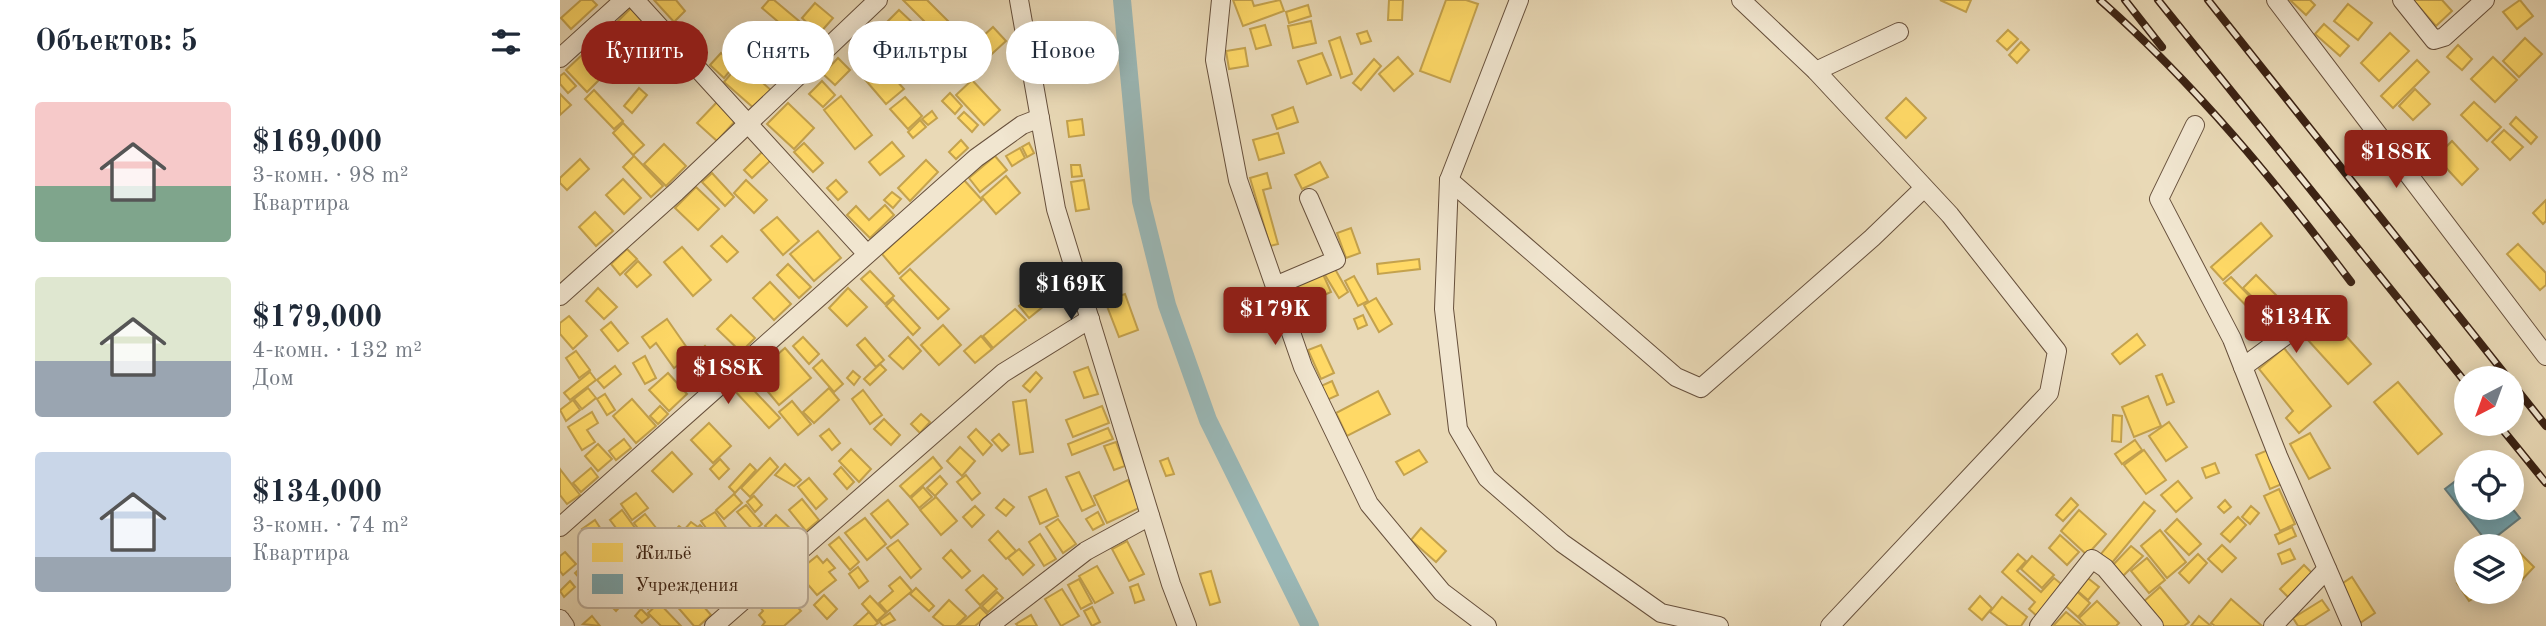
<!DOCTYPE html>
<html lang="ru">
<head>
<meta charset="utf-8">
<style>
  body { margin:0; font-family:"Old Standard TT",serif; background:#f6f6f7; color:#1f2937; height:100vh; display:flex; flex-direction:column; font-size:26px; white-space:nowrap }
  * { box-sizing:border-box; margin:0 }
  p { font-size:23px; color:#747a83 }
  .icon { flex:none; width:38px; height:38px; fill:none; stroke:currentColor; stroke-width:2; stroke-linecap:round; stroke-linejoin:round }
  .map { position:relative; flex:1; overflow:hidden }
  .panel { display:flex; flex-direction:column; background:#fff; width:560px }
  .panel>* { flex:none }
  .top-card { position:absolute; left:21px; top:21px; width:665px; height:63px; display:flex; gap:14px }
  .needle { width:46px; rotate:221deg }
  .fabs { position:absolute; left:1894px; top:366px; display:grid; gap:14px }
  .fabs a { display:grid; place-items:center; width:70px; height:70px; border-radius:50%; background:#fff; box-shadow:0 4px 18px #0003; font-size:35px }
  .price { position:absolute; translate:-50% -60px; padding:0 16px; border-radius:7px; background:#8f2418; color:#fff; font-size:23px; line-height:46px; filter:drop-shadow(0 2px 4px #0008) }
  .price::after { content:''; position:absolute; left:50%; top:42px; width:21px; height:16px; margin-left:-10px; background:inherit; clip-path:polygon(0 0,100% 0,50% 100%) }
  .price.current { background:#222; color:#fff }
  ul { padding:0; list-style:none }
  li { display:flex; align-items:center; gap:21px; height:175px; padding:0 35px }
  li span { display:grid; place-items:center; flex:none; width:196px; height:140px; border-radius:7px; color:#555 }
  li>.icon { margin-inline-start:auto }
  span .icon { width:84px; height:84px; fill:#fffc; stroke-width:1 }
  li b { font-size:30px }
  h2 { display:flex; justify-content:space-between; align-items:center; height:84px; padding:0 35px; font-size:30px }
  .pill { padding:0 24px; border-radius:32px; background:#fff; box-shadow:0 4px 18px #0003; font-size:24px; line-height:63px }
  .pill.current { background:#8f2418; color:#fff }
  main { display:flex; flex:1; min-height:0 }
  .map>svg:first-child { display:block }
  .homes { fill:#ffd966; stroke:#c4a24d; stroke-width:2 }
  .public { fill:#76a5af; stroke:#657e80; stroke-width:2 }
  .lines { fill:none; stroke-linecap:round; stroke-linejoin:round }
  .canal { stroke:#9ab8b7; stroke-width:18 }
  .minor-casing { stroke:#67503c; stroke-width:20 }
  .minor { stroke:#f1e6d0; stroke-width:18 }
  .rail-casing { stroke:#3c2314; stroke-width:8 }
  .rail { stroke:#f1e6d0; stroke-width:5; stroke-dasharray:16; stroke-linecap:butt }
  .key { fill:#f1e6d0; stroke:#bbac98; stroke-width:2 }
  .key-label { font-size:19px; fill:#3c2314 }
</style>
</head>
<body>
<main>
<section class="panel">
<h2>Объектов: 5<svg class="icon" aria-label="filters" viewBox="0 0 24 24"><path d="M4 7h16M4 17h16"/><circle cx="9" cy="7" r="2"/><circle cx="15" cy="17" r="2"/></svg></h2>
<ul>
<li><span style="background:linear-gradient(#f6c9c9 60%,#7fa58c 0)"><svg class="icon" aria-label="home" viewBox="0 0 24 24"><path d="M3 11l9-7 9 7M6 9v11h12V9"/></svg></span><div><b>$169,000</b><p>3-комн. · 98 m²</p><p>Квартира</p></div></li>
<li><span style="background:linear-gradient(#dfe7d0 60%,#9aa5b1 0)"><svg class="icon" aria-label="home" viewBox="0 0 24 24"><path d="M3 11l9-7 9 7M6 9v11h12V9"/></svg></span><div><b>$179,000</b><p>4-комн. · 132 m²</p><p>Дом</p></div></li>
<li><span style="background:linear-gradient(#c9d6e8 75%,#9aa5b1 0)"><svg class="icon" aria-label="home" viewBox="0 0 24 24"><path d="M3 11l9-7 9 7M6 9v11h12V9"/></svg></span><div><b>$134,000</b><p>3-комн. · 74 m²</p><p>Квартира</p></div></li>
</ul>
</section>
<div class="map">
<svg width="1986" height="626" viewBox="0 0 1986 626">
  <rect width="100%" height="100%" fill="#e9d9b6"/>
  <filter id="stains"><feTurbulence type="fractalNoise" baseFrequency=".00286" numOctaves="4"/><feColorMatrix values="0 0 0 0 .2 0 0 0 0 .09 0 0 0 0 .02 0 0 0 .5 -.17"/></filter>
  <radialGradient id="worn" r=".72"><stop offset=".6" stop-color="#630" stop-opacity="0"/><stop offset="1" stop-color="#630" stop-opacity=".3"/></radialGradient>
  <g class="homes">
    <polygon points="21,0 32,0 37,5 11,29 1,18"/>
    <polygon points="94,0 116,0 125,11 114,22"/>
    <polygon points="209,0 214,0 258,37 249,48 202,8"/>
    <polygon points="343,0 367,0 391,24 368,47 355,34 366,23"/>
    <polygon points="673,0 692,0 694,6 720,0 724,11 683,26"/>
    <polygon points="829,0 843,0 842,20 828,20"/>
    <polygon points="886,0 906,0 918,4 890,82 860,71"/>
    <polygon points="1380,0 1411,0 1406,12"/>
    <polygon points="1730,0 1750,0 1755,5 1746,15"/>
    <polygon points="1853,0 1882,0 1892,11 1876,26"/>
    <polygon points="1960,0 1973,16 1957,29 1943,12"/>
    <polygon points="255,3 273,18 259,34 242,18"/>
    <polygon points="1788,4 1812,23 1798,40 1774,21"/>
    <polygon points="748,5 751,16 729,23 726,12"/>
    <polygon points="71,8 92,31 76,46 55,24"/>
    <polygon points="339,10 355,25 338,43 322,27"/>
    <polygon points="751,21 756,43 733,48 728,26"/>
    <polygon points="1764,24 1789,46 1780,56 1755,34"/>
    <polygon points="705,25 711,45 696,49 690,29"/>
    <polygon points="433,27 446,41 423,62 410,48"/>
    <polygon points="1448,30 1458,39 1447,50 1437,41"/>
    <polygon points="807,31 811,41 801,44 797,34"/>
    <polygon points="47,33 70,54 58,66 35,45"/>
    <polygon points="1830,33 1849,51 1819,81 1801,63"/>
    <polygon points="216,34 243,60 229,75 202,50"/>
    <polygon points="780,37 792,74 781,78 769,41"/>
    <polygon points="1965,38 1982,54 1959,77 1943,61"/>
    <polygon points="1461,42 1469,50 1457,63 1449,55"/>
    <polygon points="1898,45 1912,59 1902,70 1887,57"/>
    <polygon points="685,48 688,66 669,69 666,51"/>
    <polygon points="407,51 419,64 399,82 388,70"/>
    <polygon points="24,53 45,74 27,92 6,70"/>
    <polygon points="161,53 175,65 164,78 150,65"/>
    <polygon points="762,53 771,75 747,84 738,61"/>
    <polygon points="838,57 853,74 834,91 819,74"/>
    <polygon points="1933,57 1957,80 1935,102 1911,79"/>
    <polygon points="278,58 290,70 275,85 263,74"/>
    <polygon points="814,59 821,66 801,90 793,83"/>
    <polygon points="1857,60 1869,72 1833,108 1821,96"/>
    <polygon points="319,61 344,89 326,104 302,76"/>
    <polygon points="180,63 212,91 196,110 164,82"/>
    <polygon points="4,73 16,86 8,93 0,84 0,76"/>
    <polygon points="412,80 440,110 424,125 396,95"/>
    <polygon points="262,81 275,95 263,107 249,94"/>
    <polygon points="79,88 87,95 72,113 64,106"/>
    <polygon points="1855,89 1870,104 1853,120 1839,106"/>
    <polygon points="34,90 63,121 54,129 25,99"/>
    <polygon points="390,93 402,106 395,114 382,101"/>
    <polygon points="0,94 11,105 0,115"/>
    <polygon points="281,96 312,135 295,149 264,110"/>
    <polygon points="345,97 362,116 348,129 330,109"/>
    <polygon points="1346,98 1366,118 1346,138 1326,118"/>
    <polygon points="158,101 177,119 157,141 137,123"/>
    <polygon points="1914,102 1941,127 1927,141 1901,115"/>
    <polygon points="228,103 254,128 234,149 207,124"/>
    <polygon points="733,107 738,122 717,129 712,115"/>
    <polygon points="372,111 377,118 368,125 362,119"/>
    <polygon points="404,112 418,125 412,132 398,118"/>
    <polygon points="1956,117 1977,137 1971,144 1950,124"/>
    <polygon points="522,119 524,135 509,137 507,121"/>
    <polygon points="360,120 366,127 353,138 348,132"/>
    <polygon points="63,123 84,145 73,155 53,133"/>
    <polygon points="1944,130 1963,147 1950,160 1932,142"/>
    <polygon points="718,133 724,153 699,160 693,140"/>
    <polygon points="401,140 408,148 396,159 389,152"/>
    <polygon points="1892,141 1918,169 1902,185 1876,157"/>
    <polygon points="332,142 344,156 320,175 309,162"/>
    <polygon points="244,143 263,163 253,172 234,152"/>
    <polygon points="469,143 474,153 467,157 462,147"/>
    <polygon points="104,144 126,166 106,186 84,164"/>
    <polygon points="460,148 465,158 452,166 446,156"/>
    <polygon points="203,151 211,160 192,178 184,170"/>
    <polygon points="74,156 103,186 91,197 63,167"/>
    <polygon points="435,156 447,170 420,192 409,178"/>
    <polygon points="20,159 29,169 7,190 0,183 0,178"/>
    <polygon points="366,160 378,172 350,201 338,188"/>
    <polygon points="760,162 768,177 742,189 735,175"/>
    <polygon points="511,165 520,165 522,176 512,177"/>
    <polygon points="152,173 174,197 165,206 142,182"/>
    <polygon points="707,173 711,188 703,190 718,244 710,246 690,178"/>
    <polygon points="446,176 460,193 436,214 422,197"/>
    <polygon points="63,179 81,198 64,214 46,195"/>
    <polygon points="186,180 207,200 194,213 174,193"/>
    <polygon points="276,180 287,192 278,200 267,188"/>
    <polygon points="404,180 422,200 339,274 322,254"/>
    <polygon points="524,180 529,209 516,211 511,182"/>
    <polygon points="136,187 159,209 138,230 115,208"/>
    <polygon points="332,192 341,199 333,208 324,200"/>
    <polygon points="1986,200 1986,221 1983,224 1973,213"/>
    <polygon points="325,205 334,215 310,238 287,215 296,206 309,220"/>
    <polygon points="35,212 53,231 36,246 19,227"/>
    <polygon points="217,217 239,241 223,255 201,230"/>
    <polygon points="1701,223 1712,236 1663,280 1651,267"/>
    <polygon points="791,228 800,253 786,258 777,233"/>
    <polygon points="258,231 281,258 254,281 230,254"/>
    <polygon points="162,236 178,252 167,262 151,246"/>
    <polygon points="1958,244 1986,273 1986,285 1980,290 1947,254"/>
    <polygon points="122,247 151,280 133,296 104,262"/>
    <polygon points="67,249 77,259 60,275 51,264"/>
    <polygon points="859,259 860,269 818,274 817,264"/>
    <polygon points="78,261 91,275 77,287 65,274"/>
    <polygon points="228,264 251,287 239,298 217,275"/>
    <polygon points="350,269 389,309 378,319 340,278"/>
    <polygon points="775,269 788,292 779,298 765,275"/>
    <polygon points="310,271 334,296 325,304 301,279"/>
    <polygon points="762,272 771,292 733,309 724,289"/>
    <polygon points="1696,275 1718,297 1706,310 1683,288"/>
    <polygon points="794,276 808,301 798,306 785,281"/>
    <polygon points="1671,277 1704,311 1697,317 1664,283"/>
    <polygon points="490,280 500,293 469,318 459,306"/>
    <polygon points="210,282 231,304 214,320 193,298"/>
    <polygon points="38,288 57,307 44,319 26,301"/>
    <polygon points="288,288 307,307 287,326 269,308"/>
    <polygon points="565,294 578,330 559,337 545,301"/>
    <polygon points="816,298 832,324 819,332 804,305"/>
    <polygon points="333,299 360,328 353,335 326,306"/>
    <polygon points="455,309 466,320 433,348 423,336"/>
    <polygon points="171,315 195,338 181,352 157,329"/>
    <polygon points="803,315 807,325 798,329 794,319"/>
    <polygon points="9,316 27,336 13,349 0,334 0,323"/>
    <polygon points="1770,318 1811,364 1788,384 1747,339"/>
    <polygon points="107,319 132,355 114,368 96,343 90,348 82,337"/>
    <polygon points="51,322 68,343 58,351 41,330"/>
    <polygon points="383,325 401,345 379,365 361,345"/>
    <polygon points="1577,334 1585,345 1560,364 1552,354"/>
    <polygon points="421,336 432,349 415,363 404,351"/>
    <polygon points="243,337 259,354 249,364 233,346"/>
    <polygon points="348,337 361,351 343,369 329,356"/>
    <polygon points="305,338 324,360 316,367 297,345"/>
    <polygon points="761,345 774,373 761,379 748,350"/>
    <polygon points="145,346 164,366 145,383 127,363"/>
    <polygon points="225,348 251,378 219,405 194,375"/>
    <polygon points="1724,348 1771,406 1739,433 1726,418 1733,411 1699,369"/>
    <polygon points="16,351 30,370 19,378 6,358"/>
    <polygon points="85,356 96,378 85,384 73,363"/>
    <polygon points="262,360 283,384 274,392 253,368"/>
    <polygon points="320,364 326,370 310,385 304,379"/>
    <polygon points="55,366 61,374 44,388 37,380"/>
    <polygon points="528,367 538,394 524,398 514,372"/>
    <polygon points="293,371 300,377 294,385 287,378"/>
    <polygon points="30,372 36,380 10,400 4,393"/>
    <polygon points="476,372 482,378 470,392 463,386"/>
    <polygon points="108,373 127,394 109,411 89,390"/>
    <polygon points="1602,374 1614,402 1607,405 1596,376"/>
    <polygon points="184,380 220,418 209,428 174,390"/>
    <polygon points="772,381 778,395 767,400 761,386"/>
    <polygon points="1838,382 1882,434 1858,454 1814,402"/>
    <polygon points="28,388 36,398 22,409 14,399"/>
    <polygon points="269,388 279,400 254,423 243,412"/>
    <polygon points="303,390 322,415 310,424 292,399"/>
    <polygon points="818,391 830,414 787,436 776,413"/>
    <polygon points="45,394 55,410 47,415 37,399"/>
    <polygon points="1588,396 1601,426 1574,437 1562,407"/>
    <polygon points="72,399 96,426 76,443 53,416"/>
    <polygon points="13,400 20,410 6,421 0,410"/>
    <polygon points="466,400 473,452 460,454 453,402"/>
    <polygon points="232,401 251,424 238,435 219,412"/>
    <polygon points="100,406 108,414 98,424 90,416"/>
    <polygon points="542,406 549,423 513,437 506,420"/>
    <polygon points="32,412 38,423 27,430 35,442 22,450 8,427"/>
    <polygon points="361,414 370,422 360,433 351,424"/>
    <polygon points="1553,415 1562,416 1561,442 1552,441"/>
    <polygon points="324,419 340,435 331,445 314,429"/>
    <polygon points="1609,422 1627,447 1606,461 1589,436"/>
    <polygon points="149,423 171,446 153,463 131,440"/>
    <polygon points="548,428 553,439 512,455 508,444"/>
    <polygon points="269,429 280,443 272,450 260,436"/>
    <polygon points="416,429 432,445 423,455 408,437"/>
    <polygon points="1750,433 1770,468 1749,479 1730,444"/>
    <polygon points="439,434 449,445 442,451 432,440"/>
    <polygon points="64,439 71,448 56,460 49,451"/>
    <polygon points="1575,440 1582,450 1562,464 1555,454"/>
    <polygon points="556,442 565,466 554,470 544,446"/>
    <polygon points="38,444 52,459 38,471 25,456"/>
    <polygon points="400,447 415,461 402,476 387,461"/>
    <polygon points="291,449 311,469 299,482 279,461"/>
    <polygon points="859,450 867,462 844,475 836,462"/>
    <polygon points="1584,450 1606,480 1586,494 1564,465"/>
    <polygon points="1708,450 1722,484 1710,489 1696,455"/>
    <polygon points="112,452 132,474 113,492 92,471"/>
    <polygon points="373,457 382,468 350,497 340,486"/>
    <polygon points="210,458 218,467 190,497 181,488"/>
    <polygon points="608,458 614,474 606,476 600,461"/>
    <polygon points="160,459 169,469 159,479 150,469"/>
    <polygon points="1655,463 1659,473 1646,478 1642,468"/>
    <polygon points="190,464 196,470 175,493 169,487"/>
    <polygon points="225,464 241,480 234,486 215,475"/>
    <polygon points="281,467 294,482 287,489 274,474"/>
    <polygon points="31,468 38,477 21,492 13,483"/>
    <polygon points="0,469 20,495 7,504 0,495"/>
    <polygon points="519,472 535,505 522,511 506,477"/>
    <polygon points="406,475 420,493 412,500 397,482"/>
    <polygon points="380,476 387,484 375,496 367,488"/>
    <polygon points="249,478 267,499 256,509 238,487"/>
    <polygon points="568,480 581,507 547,523 534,496"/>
    <polygon points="1618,481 1632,498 1616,512 1601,495"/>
    <polygon points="363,487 372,497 359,508 351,498"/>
    <polygon points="486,489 498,516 480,524 469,497"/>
    <polygon points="1719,489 1735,524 1720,531 1704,496"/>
    <polygon points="76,493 88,508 72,520 61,504"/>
    <polygon points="174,494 182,503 164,519 156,510"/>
    <polygon points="194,496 202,505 195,512 187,502"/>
    <polygon points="376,497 397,521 381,535 360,510"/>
    <polygon points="1511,498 1518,505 1503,521 1496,515"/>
    <polygon points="242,499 259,520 246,531 229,510"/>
    <polygon points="444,499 454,507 446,516 436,508"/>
    <polygon points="328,500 348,524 331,538 311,514"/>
    <polygon points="1665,500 1671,507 1664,513 1658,507"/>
    <polygon points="1584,502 1595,511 1551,564 1540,555"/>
    <polygon points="186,505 202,524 194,531 177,512"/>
    <polygon points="415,506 424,515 412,527 403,517"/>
    <polygon points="1691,506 1699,513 1690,524 1682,517"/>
    <polygon points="62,510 78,532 66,541 50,520"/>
    <polygon points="1519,510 1546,534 1527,555 1501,531"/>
    <polygon points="155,512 178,544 165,554 141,521"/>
    <polygon points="538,512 544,524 533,530 526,519"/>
    <polygon points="85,514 101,534 89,543 74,523"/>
    <polygon points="216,515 233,531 222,542 205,526"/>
    <polygon points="1678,517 1686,525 1670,542 1661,534"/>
    <polygon points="305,518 326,544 307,560 285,533"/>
    <polygon points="498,519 516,544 503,553 486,527"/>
    <polygon points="1617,519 1641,544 1629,555 1605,531"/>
    <polygon points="35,520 48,540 35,548 22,529"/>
    <polygon points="131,522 138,527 140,525 149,534 143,540 138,536 131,544 125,538 115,549 139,579 130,586 94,543 102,534 107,539 119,526 124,530"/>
    <polygon points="1732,527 1736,536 1719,544 1715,535"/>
    <polygon points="861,528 886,551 876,562 851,540"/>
    <polygon points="1600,530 1626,562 1607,578 1581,546"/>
    <polygon points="438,531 456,551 446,559 429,540"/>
    <polygon points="480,534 496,559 484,566 469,542"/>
    <polygon points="1500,535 1519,552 1507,565 1489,548"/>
    <polygon points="279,537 299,562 290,570 269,545"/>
    <polygon points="338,540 361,569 351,578 327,548"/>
    <polygon points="567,541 584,574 569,581 552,549"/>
    <polygon points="1662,545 1676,558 1662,572 1648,559"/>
    <polygon points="1571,546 1583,556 1562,577 1551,567"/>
    <polygon points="459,549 474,565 463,575 448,558"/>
    <polygon points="1730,549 1735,559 1722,564 1718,554"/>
    <polygon points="391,550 410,571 402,578 383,558"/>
    <polygon points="1958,551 1974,567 1959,583 1951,575 1951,559"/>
    <polygon points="5,552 16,564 3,575 0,571 0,556"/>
    <polygon points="1458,554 1466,561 1457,571 1481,592 1494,578 1505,587 1478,617 1469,609 1475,602 1442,572"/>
    <polygon points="1638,554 1647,563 1629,583 1619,573"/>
    <polygon points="257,556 263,563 267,559 275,568 269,572 276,580 257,595 237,572"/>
    <polygon points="1472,556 1494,575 1482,588 1461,569"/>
    <polygon points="1587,558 1605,580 1589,593 1571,571"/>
    <polygon points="26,563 35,572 23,582 15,573"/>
    <polygon points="1744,565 1752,573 1728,597 1720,589"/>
    <polygon points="537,566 553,593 535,603 519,576"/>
    <polygon points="298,567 308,581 299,588 289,574"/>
    <polygon points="651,571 660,602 650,605 640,574"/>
    <polygon points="423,575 437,589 420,605 406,590"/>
    <polygon points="1524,575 1539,587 1528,600 1513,587"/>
    <polygon points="340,577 352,591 327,612 319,603 333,591 329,586"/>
    <polygon points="1792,577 1815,613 1800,623 1777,587"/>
    <polygon points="1906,577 1906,592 1916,592 1919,595 1909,601 1897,583"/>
    <polygon points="74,579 95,602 88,609 67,586"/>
    <polygon points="519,579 532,603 521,609 508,585"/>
    <polygon points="10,581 15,587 4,597 0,591"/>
    <polygon points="578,584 584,600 575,603 570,587"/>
    <polygon points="1600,587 1629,622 1624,626 1601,626 1582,603"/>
    <polygon points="221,588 241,611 224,626 202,626 205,622 199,615 203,611 200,607"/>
    <polygon points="356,588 374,606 369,611 350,594"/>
    <polygon points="1513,588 1530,603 1518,617 1501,602"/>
    <polygon points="502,589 519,616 501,626 485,599"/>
    <polygon points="64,591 69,597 56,611 51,606"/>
    <polygon points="130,591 151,615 139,626 134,626 115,604"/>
    <polygon points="437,592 443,598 428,612 422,606"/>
    <polygon points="264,595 277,609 267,619 254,605"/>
    <polygon points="310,596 326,613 317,621 302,604"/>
    <polygon points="1420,596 1432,608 1422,620 1409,609"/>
    <polygon points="1442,597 1467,617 1461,626 1448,626 1430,612"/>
    <polygon points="1671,599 1702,626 1655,626 1651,623"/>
    <polygon points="389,600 406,616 396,626 384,626 373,617"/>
    <polygon points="1762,600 1769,610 1744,626 1738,626 1733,618"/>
    <polygon points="1537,601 1559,623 1556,626 1526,626 1519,618"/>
    <polygon points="99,603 121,626 101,626 88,613"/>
    <polygon points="420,607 428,615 415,626 398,626"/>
    <polygon points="532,607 540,622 532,626 524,611"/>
    <polygon points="81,609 89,617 82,623 75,616"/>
    <polygon points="309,612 318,623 314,626 294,626"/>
    <polygon points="1506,612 1523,626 1493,626"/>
    <polygon points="330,613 335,620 323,626 319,621"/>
    <polygon points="471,615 477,626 458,626 456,624"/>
    <polygon points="32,616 40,626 23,624"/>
    <polygon points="1639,616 1651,626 1631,626"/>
  </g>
  <polygon class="public" points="1906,473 1906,508 1951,507 1960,518 1928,543 1885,489"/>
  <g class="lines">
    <polyline class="canal" points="562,0 581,201 607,305 648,420 750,626"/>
    <defs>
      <g id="minor">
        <polyline points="75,0 307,254"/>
        <polyline points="459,0 496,209 611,584 627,626"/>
        <polyline points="661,0 655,60 678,180 743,367 809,504 882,592 927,626"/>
        <polyline points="959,0 889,180 884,309 898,429 927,478 1002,543 1101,613 1159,626"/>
        <polyline points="1181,0 1256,71 1390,215 1497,351 1489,393 1270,626"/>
        <polyline points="1716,0 1986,356"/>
        <polyline points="1842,0 1874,40 1884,37 1925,0"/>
        <polyline points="0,58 64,0"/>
        <polyline points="1256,71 1339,32"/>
        <polyline points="1635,125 1599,199 1672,339 1718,456 1792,626"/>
        <polyline points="889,180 1116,377 1141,388 1312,238 1364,188"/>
        <polyline points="715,286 776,260 749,198"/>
        <polyline points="0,296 116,192 318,0"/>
        <polyline points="1683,367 1763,308"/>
        <polyline points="0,527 416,158 462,125 480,118"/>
        <polyline points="0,619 5,626"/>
        <polyline points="154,626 443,373 530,319"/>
        <polyline points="429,626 526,551 590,516"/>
        <polyline points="1479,626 1532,559 1545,568 1594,626"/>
        <polyline points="1713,626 1767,569"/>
      </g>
    </defs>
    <use href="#minor" class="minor-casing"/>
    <use href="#minor" class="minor"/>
    <defs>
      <g id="rail">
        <path d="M1540 0C1635 84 1715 181 1791 282"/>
        <polyline points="1565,0 1602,47"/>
        <polyline points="1598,0 1906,383"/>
        <polyline points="1648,0 1948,378"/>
        <polyline points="1951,382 1986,426"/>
        <polyline points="1938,424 1986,483"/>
      </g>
    </defs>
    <use href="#rail" class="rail-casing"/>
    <use href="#rail" class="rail"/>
  </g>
  <rect x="18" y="528" width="230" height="80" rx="10" class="key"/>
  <rect x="32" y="543" width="31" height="19" fill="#ffd966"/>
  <rect x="32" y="574" width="31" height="20" fill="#76a5af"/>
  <g class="key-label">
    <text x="75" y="559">Жильё</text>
    <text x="75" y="591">Учреждения</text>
  </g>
  <rect width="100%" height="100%" filter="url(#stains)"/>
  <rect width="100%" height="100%" fill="url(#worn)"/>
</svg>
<div class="fabs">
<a><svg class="needle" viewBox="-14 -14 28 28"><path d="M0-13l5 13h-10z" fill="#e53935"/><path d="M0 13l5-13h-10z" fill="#747a83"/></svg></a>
<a><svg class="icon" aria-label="locate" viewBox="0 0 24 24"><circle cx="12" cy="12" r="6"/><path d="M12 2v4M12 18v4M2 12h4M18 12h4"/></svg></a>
<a><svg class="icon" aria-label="layers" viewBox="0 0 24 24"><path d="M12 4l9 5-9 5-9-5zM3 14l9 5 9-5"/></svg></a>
</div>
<b class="price" style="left:1836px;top:190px">$188K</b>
<b class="price current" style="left:511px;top:322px">$169K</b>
<b class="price" style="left:715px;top:347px">$179K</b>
<b class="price" style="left:1736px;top:355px">$134K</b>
<b class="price" style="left:168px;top:406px">$188K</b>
<div class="top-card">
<a class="pill current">Купить</a>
<a class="pill">Снять</a>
<a class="pill">Фильтры</a>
<a class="pill">Новое</a>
</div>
</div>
</main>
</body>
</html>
